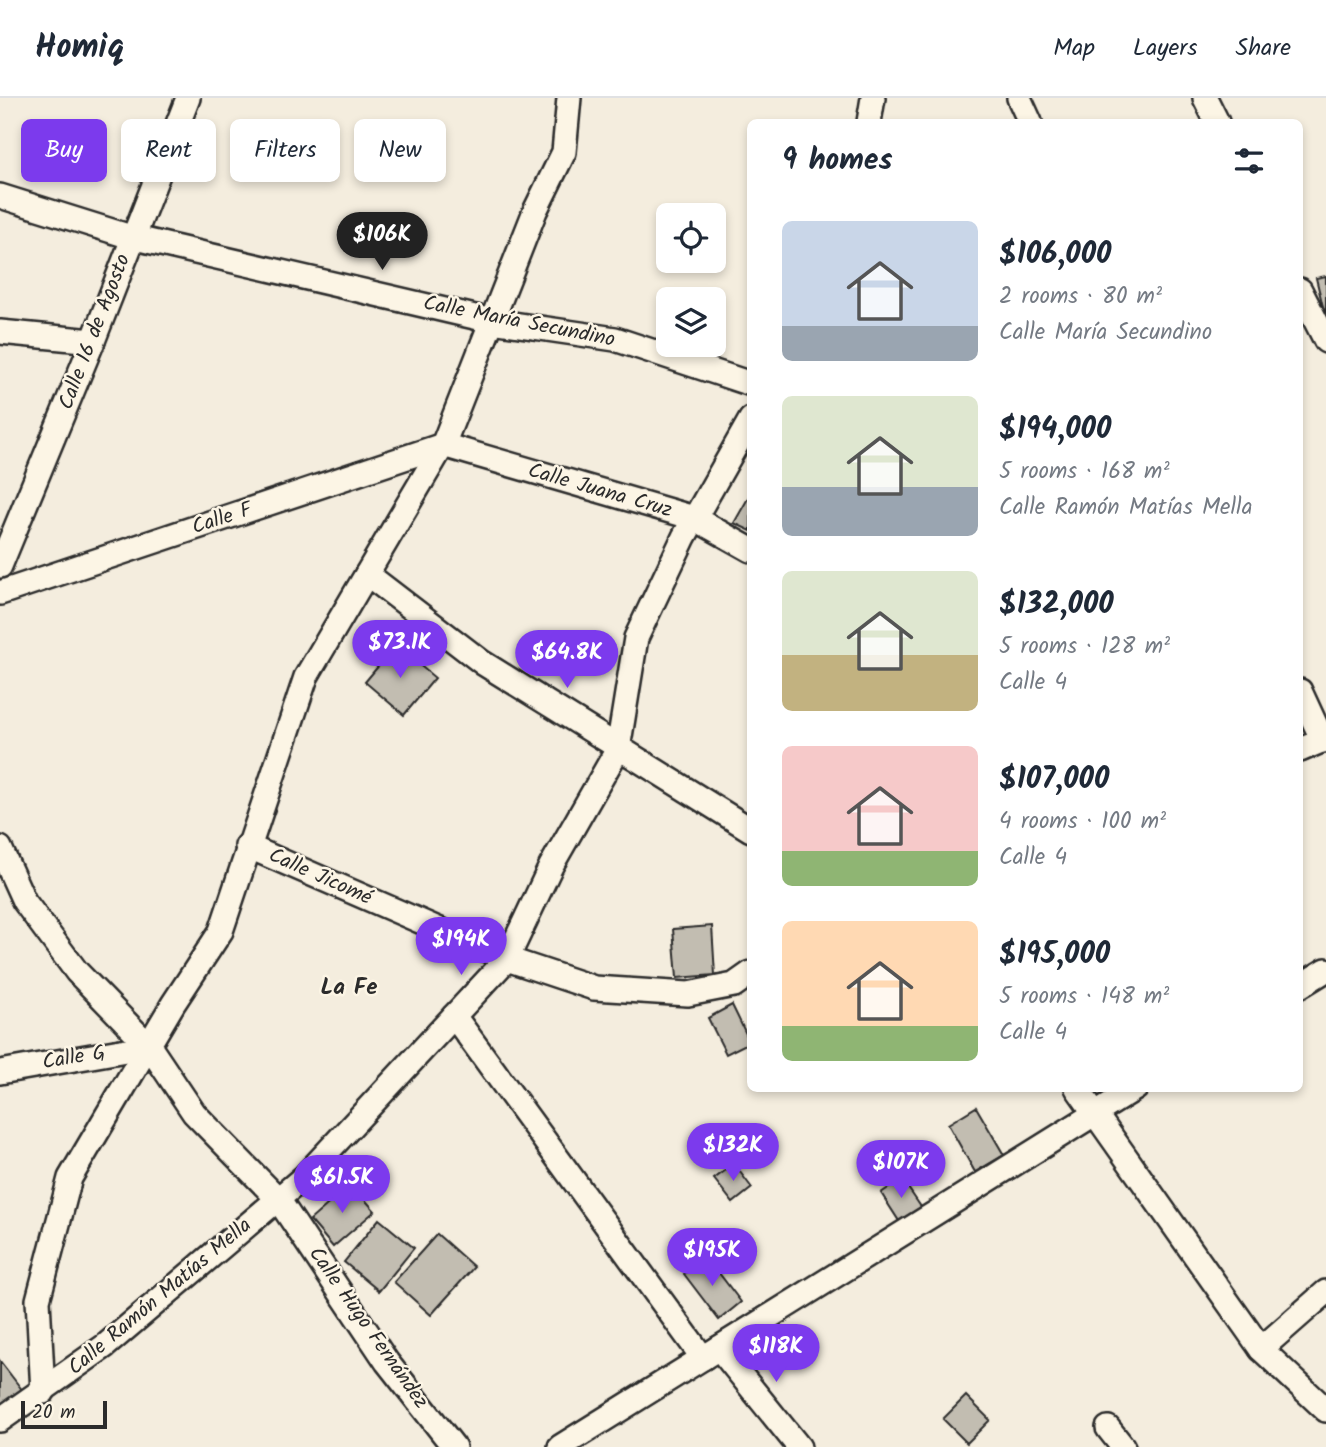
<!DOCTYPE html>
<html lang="en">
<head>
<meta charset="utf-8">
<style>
  body { margin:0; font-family:Kalam,sans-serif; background:#f6f6f7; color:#1f2937; height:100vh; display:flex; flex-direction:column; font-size:26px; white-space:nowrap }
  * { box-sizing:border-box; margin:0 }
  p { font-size:23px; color:#747a83 }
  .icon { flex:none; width:38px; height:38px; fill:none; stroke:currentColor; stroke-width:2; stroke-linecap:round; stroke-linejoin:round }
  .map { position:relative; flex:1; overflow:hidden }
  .details { position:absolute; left:747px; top:21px; width:556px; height:973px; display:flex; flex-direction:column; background:#fff; border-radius:10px; box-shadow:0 4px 10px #0003 }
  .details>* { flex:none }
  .top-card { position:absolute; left:21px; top:21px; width:621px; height:63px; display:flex; gap:14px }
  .controls { position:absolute; left:656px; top:105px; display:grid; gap:14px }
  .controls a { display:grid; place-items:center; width:70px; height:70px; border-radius:10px; background:#fff; box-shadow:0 4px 10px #0003; font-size:35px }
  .scale { position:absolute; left:21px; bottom:18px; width:86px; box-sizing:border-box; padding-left:7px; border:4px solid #2b2b2b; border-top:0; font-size:19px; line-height:24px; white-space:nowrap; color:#2b2b2b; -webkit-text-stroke:5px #fcf5e5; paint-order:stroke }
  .price { position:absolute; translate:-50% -60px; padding:0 16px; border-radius:24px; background:#7c3aed; color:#fff; font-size:23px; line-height:46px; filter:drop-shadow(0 2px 4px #0008) }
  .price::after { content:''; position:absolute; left:50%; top:42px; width:21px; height:16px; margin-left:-10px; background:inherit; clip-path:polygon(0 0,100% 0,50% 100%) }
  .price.current { background:#222; color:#fff }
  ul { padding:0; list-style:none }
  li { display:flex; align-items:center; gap:21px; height:175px; padding:0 35px }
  li span { display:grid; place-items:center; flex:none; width:196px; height:140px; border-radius:10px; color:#555 }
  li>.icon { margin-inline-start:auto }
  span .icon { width:84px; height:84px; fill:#fffc; stroke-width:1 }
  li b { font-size:30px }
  h2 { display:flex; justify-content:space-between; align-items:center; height:84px; padding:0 35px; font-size:30px }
  .pill { padding:0 24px; border-radius:10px; background:#fff; box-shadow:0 4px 10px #0003; font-size:24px; line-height:63px }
  .pill.current { background:#7c3aed; color:#fff }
  header { display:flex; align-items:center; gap:42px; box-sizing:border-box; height:98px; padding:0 35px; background:#fff; border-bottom:2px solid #e0e1e3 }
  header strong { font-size:33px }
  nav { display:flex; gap:38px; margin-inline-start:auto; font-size:24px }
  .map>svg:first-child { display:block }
  .building { fill:#c2bdb1; stroke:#2b2b2b; stroke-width:2 }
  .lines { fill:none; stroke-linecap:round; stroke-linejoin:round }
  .minor-casing { stroke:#2b2b2b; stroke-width:28 }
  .minor { stroke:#fcf5e5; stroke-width:23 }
  .labels { text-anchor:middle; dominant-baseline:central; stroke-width:5; stroke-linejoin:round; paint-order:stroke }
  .street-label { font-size:21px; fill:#2b2b2b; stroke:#fcf5e5 }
  .neighbourhood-label { font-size:23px; font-weight:bold; fill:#2b2b2b; stroke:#fcf5e5 }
</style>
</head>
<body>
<header>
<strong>Homiq</strong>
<nav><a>Map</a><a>Layers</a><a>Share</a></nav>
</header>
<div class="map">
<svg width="1326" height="1349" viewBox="0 0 1326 1349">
  <rect width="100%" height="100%" fill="#f4edde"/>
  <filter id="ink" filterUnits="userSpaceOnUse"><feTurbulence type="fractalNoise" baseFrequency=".0143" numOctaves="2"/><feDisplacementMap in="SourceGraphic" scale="14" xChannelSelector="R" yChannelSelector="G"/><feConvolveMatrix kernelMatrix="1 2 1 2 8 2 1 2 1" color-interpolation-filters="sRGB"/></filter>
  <g filter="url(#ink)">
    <g class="building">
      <polygon points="1326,178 1326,216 1325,217 1316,180"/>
      <polygon points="751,395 751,433 734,425"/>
      <polygon points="396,547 435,580 404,617 365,584"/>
      <polygon points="712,828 715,877 677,880 673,831"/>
      <polygon points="732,907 750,944 726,956 708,920"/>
      <polygon points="976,1009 1004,1057 975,1074 948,1026"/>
      <polygon points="734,1066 752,1090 733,1105 714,1081"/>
      <polygon points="902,1081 921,1109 899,1123 881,1095"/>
      <polygon points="351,1086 375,1113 333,1149 310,1122"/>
      <polygon points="379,1121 414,1150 379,1193 344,1164"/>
      <polygon points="437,1136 474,1169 431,1217 394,1184"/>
      <polygon points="706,1158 741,1204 719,1222 684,1176"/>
      <polygon points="0,1263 23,1293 0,1311"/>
      <polygon points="966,1298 990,1322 967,1345 943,1321"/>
    </g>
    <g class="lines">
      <defs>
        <g id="minor">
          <polyline points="1019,0 1030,24"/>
          <polyline points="1205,0 1217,24"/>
          <polyline points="869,24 873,0"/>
          <polyline points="0,98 131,139 492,223 615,241 751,286"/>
          <polyline points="1300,192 1326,243"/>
          <polyline points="0,234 93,243"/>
          <polyline points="0,468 93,243 188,0"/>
          <polyline points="367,476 483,565 751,732"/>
          <polyline points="0,495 443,347 694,420 751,452"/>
          <polyline points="1300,593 1323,643"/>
          <polyline points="1300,652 1326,641"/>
          <polyline points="247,748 507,861 594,890 688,896 734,887 751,875"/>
          <polyline points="0,750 24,803 77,874 149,948 194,1015 278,1101 387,1264 454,1349"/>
          <polyline points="1300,888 1326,872"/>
          <polyline points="454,918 703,1260"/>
          <polyline points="0,974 149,948"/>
          <polyline points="1077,990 1261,1251 1326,1312"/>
          <polyline points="719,1250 799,1349"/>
          <polyline points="1261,1251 1326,1194"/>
          <polyline points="43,1294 38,1202 70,1080 173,906 221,833 306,579 443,347 535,113 564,54 569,0"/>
          <polyline points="0,1322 105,1248 304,1079 507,861 551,768 618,651 636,540 684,439 751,321"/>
          <polyline points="1108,1330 1123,1349"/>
          <polyline points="560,1349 1136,990"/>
        </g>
      </defs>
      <use href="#minor" class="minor-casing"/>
      <use href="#minor" class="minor"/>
    </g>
  </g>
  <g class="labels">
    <g class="street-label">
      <text transform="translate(519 224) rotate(11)">Calle María Secundino</text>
      <text transform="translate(95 234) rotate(-69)">Calle 16 de Agosto</text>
      <text transform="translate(600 393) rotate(16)">Calle Juana Cruz</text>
      <text transform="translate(222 421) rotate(-18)">Calle F</text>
      <text transform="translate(320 779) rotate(24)">Calle Jicomé</text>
      <text transform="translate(74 960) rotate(-9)">Calle G</text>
      <text transform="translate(160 1199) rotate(-40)">Calle Ramón Matías Mella</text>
      <text transform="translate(368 1230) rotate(55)">Calle Hugo Fernández</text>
    </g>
    <g class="neighbourhood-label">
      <text x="349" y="890">La Fe</text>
    </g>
  </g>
</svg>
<div class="controls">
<a><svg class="icon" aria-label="locate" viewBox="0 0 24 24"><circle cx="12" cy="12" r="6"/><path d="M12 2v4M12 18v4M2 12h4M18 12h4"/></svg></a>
<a><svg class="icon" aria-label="layers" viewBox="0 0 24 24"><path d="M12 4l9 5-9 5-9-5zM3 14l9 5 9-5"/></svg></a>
</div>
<div class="scale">20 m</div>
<b class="price current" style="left:382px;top:174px">$106K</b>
<b class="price" style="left:400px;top:582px">$73.1K</b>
<b class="price" style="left:567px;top:592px">$64.8K</b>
<b class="price" style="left:461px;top:879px">$194K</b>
<b class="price" style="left:733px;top:1085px">$132K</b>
<b class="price" style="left:901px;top:1102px">$107K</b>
<b class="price" style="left:342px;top:1117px">$61.5K</b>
<b class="price" style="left:712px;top:1190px">$195K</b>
<b class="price" style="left:776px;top:1286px">$118K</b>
<div class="top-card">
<a class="pill current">Buy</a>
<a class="pill">Rent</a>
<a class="pill">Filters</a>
<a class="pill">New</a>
</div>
<section class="details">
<h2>9 homes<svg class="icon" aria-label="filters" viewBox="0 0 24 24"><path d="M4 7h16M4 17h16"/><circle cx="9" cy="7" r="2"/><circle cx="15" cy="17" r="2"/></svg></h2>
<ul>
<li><span style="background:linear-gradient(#c9d6e8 75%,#9aa5b1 0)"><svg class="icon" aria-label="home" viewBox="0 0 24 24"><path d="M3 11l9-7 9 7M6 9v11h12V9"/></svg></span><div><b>$106,000</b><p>2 rooms · 80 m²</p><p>Calle María Secundino</p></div></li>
<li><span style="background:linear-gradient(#dfe7d0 65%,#9aa5b1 0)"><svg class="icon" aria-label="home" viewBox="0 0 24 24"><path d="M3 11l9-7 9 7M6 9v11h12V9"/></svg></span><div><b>$194,000</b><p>5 rooms · 168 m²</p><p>Calle Ramón Matías Mella</p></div></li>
<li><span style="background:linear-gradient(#dfe7d0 60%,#c2b280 0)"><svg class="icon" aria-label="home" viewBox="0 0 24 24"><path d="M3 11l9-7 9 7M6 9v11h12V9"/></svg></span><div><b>$132,000</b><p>5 rooms · 128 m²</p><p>Calle 4</p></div></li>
<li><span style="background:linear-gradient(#f6c9c9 75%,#8fb573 0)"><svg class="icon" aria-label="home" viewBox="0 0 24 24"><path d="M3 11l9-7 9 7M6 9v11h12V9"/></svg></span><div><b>$107,000</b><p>4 rooms · 100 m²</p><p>Calle 4</p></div></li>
<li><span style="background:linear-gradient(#ffd9b3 75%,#8fb573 0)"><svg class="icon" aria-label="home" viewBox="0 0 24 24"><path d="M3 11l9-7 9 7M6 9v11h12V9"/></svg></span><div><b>$195,000</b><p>5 rooms · 148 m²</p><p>Calle 4</p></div></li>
</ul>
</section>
</div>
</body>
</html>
